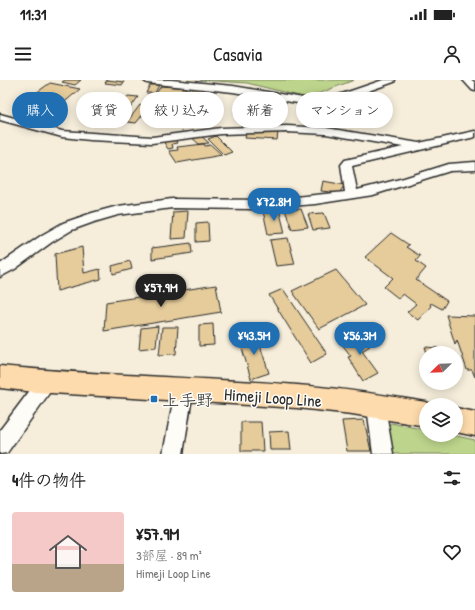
<!DOCTYPE html>
<html lang="ja">
<head>
<meta charset="utf-8">
<style>
  body { margin:0; font-family:"Patrick Hand","Klee One",sans-serif; background:#f6f6f6; color:#222; height:100vh; display:flex; flex-direction:column; font-size:15px; white-space:nowrap }
  * { box-sizing:border-box; margin:0 }
  p { font-size:13px; color:#767676 }
  .icon { flex:none; width:22px; height:22px; fill:none; stroke:currentColor; stroke-width:2; stroke-linecap:round; stroke-linejoin:round }
  .map { position:relative; height:374px; overflow:hidden }
  .side { display:flex; flex-direction:column; background:#fff; flex:1 }
  .side>* { flex:none }
  .hud { position:absolute; left:12px; top:12px; width:451px; height:36px; display:flex; gap:8px }
  .needle { width:26px; rotate:247deg }
  .fabs { position:absolute; left:419px; top:266px; display:grid; gap:8px }
  .fabs a { display:grid; place-items:center; width:44px; height:44px; border-radius:50%; background:#fff; box-shadow:0 2px 10px #0003; font-size:20px }
  .price { position:absolute; translate:-50% -34px; padding:0 9px; border-radius:14px; background:#1f6fb2; color:#fff; font-size:13px; line-height:26px; filter:drop-shadow(0 1px 2px #0008) }
  .price::after { content:''; position:absolute; left:50%; top:24px; width:12px; height:9px; margin-left:-6px; background:inherit; clip-path:polygon(0 0,100% 0,50% 100%) }
  .price.current { background:#222; color:#fff }
  ul { padding:0; list-style:none }
  li { display:flex; align-items:center; gap:12px; height:100px; padding:0 12px }
  li span { display:grid; place-items:center; flex:none; width:112px; height:80px; border-radius:4px; color:#555 }
  li>.icon { margin-inline-start:auto }
  span .icon { width:48px; height:48px; fill:#fffc; stroke-width:1 }
  li b { font-size:17px }
  h2 { display:flex; justify-content:space-between; align-items:center; height:48px; padding:0 12px; font-size:17px }
  .chip { padding:0 14px; border-radius:18px; background:#fff; box-shadow:0 2px 10px #0003; font-size:14px; line-height:36px }
  .chip.current { background:#1f6fb2; color:#fff }
  .status { display:flex; justify-content:space-between; align-items:center; height:28px; padding:0 20px; background:#fff; direction:ltr }
  .status svg { height:11px; fill:currentColor }
  header { display:flex; justify-content:space-between; align-items:center; height:52px; padding:0 12px; background:#fff; font-size:18px; font-weight:600 }
  .map>svg:first-child { display:block }
  .green { fill:#bcd48b; stroke:#74805b }
  .building { fill:#e6cc9b; stroke:#2b2b2b }
  .lines { fill:none; stroke-linecap:round; stroke-linejoin:round }
  .minor-casing { stroke:#2b2b2b; stroke-width:3 }
  .major-casing { stroke:#2b2b2b; stroke-width:3 }
  .minor { fill:#fdfcf7; fill-rule:evenodd }
  .major { fill:#fedbac; fill-rule:evenodd }
  .poi-dot { fill:#1f6fb2; stroke:#fdfcf7; stroke-width:1.5 }
  .labels { text-anchor:middle; dominant-baseline:central; stroke-width:3; stroke-linejoin:round; paint-order:stroke }
  .near-street-label { font-size:17px; fill:#2b2b2b; stroke:#fdfcf7 }
  .near-poi-label { font-size:17px; fill:#2b2b2b; stroke:#fdfcf7; text-anchor:start }
</style>
</head>
<body>
<div class="status"><b>11:31</b><svg viewBox="0 0 49 12"><path d="M0 12V9h3v3zM5 12V6h3v6zM10 12V3h3v9zM15 12V0h3v12zM26 1h20v11H26zM47 4h2v5h-2z"/></svg></div>
<header><svg class="icon" aria-label="menu" viewBox="0 0 24 24"><path d="M4 6h16M4 12h16M4 18h16"/></svg>Casavia<svg class="icon" aria-label="person" viewBox="0 0 24 24"><circle cx="12" cy="8" r="4"/><path d="M4 21q1-7 8-7t8 7"/></svg></header>
<div class="map">
<svg width="475" height="374" viewBox="0 0 475 374">
  <rect width="100%" height="100%" fill="#f6eedb"/>
  <filter id="ink" filterUnits="userSpaceOnUse"><feTurbulence type="fractalNoise" baseFrequency=".025" numOctaves="2"/><feDisplacementMap in="SourceGraphic" scale="8" xChannelSelector="R" yChannelSelector="G"/><feConvolveMatrix kernelMatrix="1 2 1 2 8 2 1 2 1" color-interpolation-filters="sRGB"/></filter>
  <g filter="url(#ink)">
    <g class="green">
      <polygon points="200,0 354,0 307,18 247,3"/>
      <polygon points="391,343 426,350 426,355 452,355 475,360 475,374 390,374 385,348"/>
    </g>
    <g class="building">
      <polygon points="65,0 81,0 75,5 62,2"/>
      <polygon points="107,0 124,2 122,5 105,3"/>
      <polygon points="50,3 80,9 48,36 15,28"/>
      <polygon points="150,5 159,5 155,13 146,13"/>
      <polygon points="161,6 186,8 181,18 155,15"/>
      <polygon points="193,8 205,9 204,12 191,11"/>
      <polygon points="128,16 138,17 126,34 115,33"/>
      <polygon points="192,23 207,25 202,34 186,32"/>
      <polygon points="140,25 149,27 136,43 127,42"/>
      <polygon points="235,28 250,29 249,35 234,34"/>
      <polygon points="260,29 285,31 284,38 258,36"/>
      <polygon points="247,50 278,52 277,60 245,58"/>
      <polygon points="200,55 209,63 199,64 191,57"/>
      <polygon points="216,56 232,72 224,75 208,59"/>
      <polygon points="175,59 177,63 172,64 173,68 168,69 163,61"/>
      <polygon points="204,64 205,66 211,65 222,75 177,83 169,71 178,70 177,67"/>
      <polygon points="323,101 345,105 339,113 321,111"/>
      <polygon points="279,129 285,153 268,154 263,131"/>
      <polygon points="301,129 308,147 292,149 285,130"/>
      <polygon points="188,131 186,158 171,159 173,132"/>
      <polygon points="324,133 330,148 313,150 308,134"/>
      <polygon points="208,142 209,161 196,162 196,143"/>
      <polygon points="391,153 409,165 406,167 420,176 416,181 426,188 416,200 447,221 442,229 431,223 430,225 431,226 418,240 407,232 416,224 403,214 398,218 384,207 393,198 365,177"/>
      <polygon points="288,158 295,184 276,186 270,160"/>
      <polygon points="191,163 192,173 152,179 152,168"/>
      <polygon points="82,167 84,193 100,189 101,199 57,211 55,174"/>
      <polygon points="130,181 132,189 113,194 112,186"/>
      <polygon points="336,190 365,225 319,249 292,211"/>
      <polygon points="216,205 221,232 104,251 106,222"/>
      <polygon points="283,209 327,274 311,283 269,215"/>
      <polygon points="446,235 475,236 475,297 472,290 467,290 457,260 455,264"/>
      <polygon points="213,244 214,265 199,266 199,245"/>
      <polygon points="158,246 156,267 139,269 141,248"/>
      <polygon points="162,247 178,247 176,274 159,275"/>
      <polygon points="256,253 269,293 251,299 239,258"/>
      <polygon points="360,253 370,266 362,271 378,293 363,301 348,277 351,276 341,263"/>
      <polygon points="425,267 438,268 440,273 427,273"/>
      <polygon points="364,340 371,371 347,371 342,341"/>
      <polygon points="241,342 261,342 263,371 241,371"/>
      <polygon points="289,351 291,370 270,370 269,352"/>
    </g>
    <g class="lines">
      <defs>
        <g id="minor">
          <polygon points="143,0 171,0 233,6 309,19 333,17 383,0 395,0 394,2 337,22 309,25 233,12 147,3"/>
          <polygon points="463,0 472,0 475,3 475,11 472,10"/>
          <polygon points="0,34 62,51 152,57 221,48 287,46 326,48 419,63 475,51 475,57 352,86 357,110 404,98 449,84 475,82 475,90 450,91 373,115 315,124 253,129 172,128 118,135 94,142 72,150 52,162 15,189 0,197 0,184 42,155 63,143 92,133 118,126 172,119 265,120 345,112 341,85 345,80 403,67 326,54 287,52 221,54 152,63 90,60 62,57 0,40"/>
          <polygon points="46,294 52,297 55,303 52,309 7,373 0,374 0,350 40,297"/>
          <polygon points="184,302 190,305 193,311 183,374 163,374 175,311 178,305"/>
          <polygon points="376,317 382,320 385,326 393,374 373,374 367,326 370,320"/>
        </g>
        <g id="major">
          <path d="M0 286C99 296 198 297 297 305 340 308 383 315 426 322L433 325H426V346L352 334 297 328 35 312 0 308Z"/>
          <polygon points="456,328 475,332 475,356 456,352"/>
        </g>
      </defs>
      <use href="#minor" class="minor-casing"/>
      <use href="#major" class="major-casing"/>
      <use href="#minor" class="minor"/>
      <use href="#major" class="major"/>
    </g>
  </g>
  <rect class="poi-dot" x="150" y="315" width="8" height="8" rx="2"/>
  <g class="labels">
    <g class="near-street-label">
      <text transform="translate(273 317) rotate(4)">Himeji Loop Line</text>
    </g>
    <g class="near-poi-label">
      <text x="162" y="319">上手野</text>
    </g>
  </g>
</svg>
<div class="fabs">
<a><svg class="needle" viewBox="-14 -14 28 28"><path d="M0-13l5 13h-10z" fill="#e53935"/><path d="M0 13l5-13h-10z" fill="#767676"/></svg></a>
<a><svg class="icon" aria-label="layers" viewBox="0 0 24 24"><path d="M12 4l9 5-9 5-9-5zM3 14l9 5 9-5"/></svg></a>
</div>
<b class="price" style="left:274px;top:142px">¥72.8M</b>
<b class="price current" style="left:161px;top:228px">¥57.9M</b>
<b class="price" style="left:254px;top:276px">¥43.5M</b>
<b class="price" style="left:360px;top:276px">¥56.3M</b>
<div class="hud">
<a class="chip current">購入</a>
<a class="chip">賃貸</a>
<a class="chip">絞り込み</a>
<a class="chip">新着</a>
<a class="chip">マンション</a>
</div>
</div>
<section class="side">
<h2>4件の物件<svg class="icon" aria-label="filters" viewBox="0 0 24 24"><path d="M4 7h16M4 17h16"/><circle cx="9" cy="7" r="2"/><circle cx="15" cy="17" r="2"/></svg></h2>
<ul>
<li><span style="background:linear-gradient(#f6c9c9 65%,#b9a48a 0)"><svg class="icon" aria-label="home" viewBox="0 0 24 24"><path d="M3 11l9-7 9 7M6 9v11h12V9"/></svg></span><div><b>¥57.9M</b><p>3部屋 · 89 m²</p><p>Himeji Loop Line</p></div><svg class="icon" aria-label="heart" viewBox="0 0 24 24"><path d="M12 20l-8-8c-3-5 5-10 8-4 3-6 11-1 8 4z"/></svg></li>
</ul>
</section>
</body>
</html>
